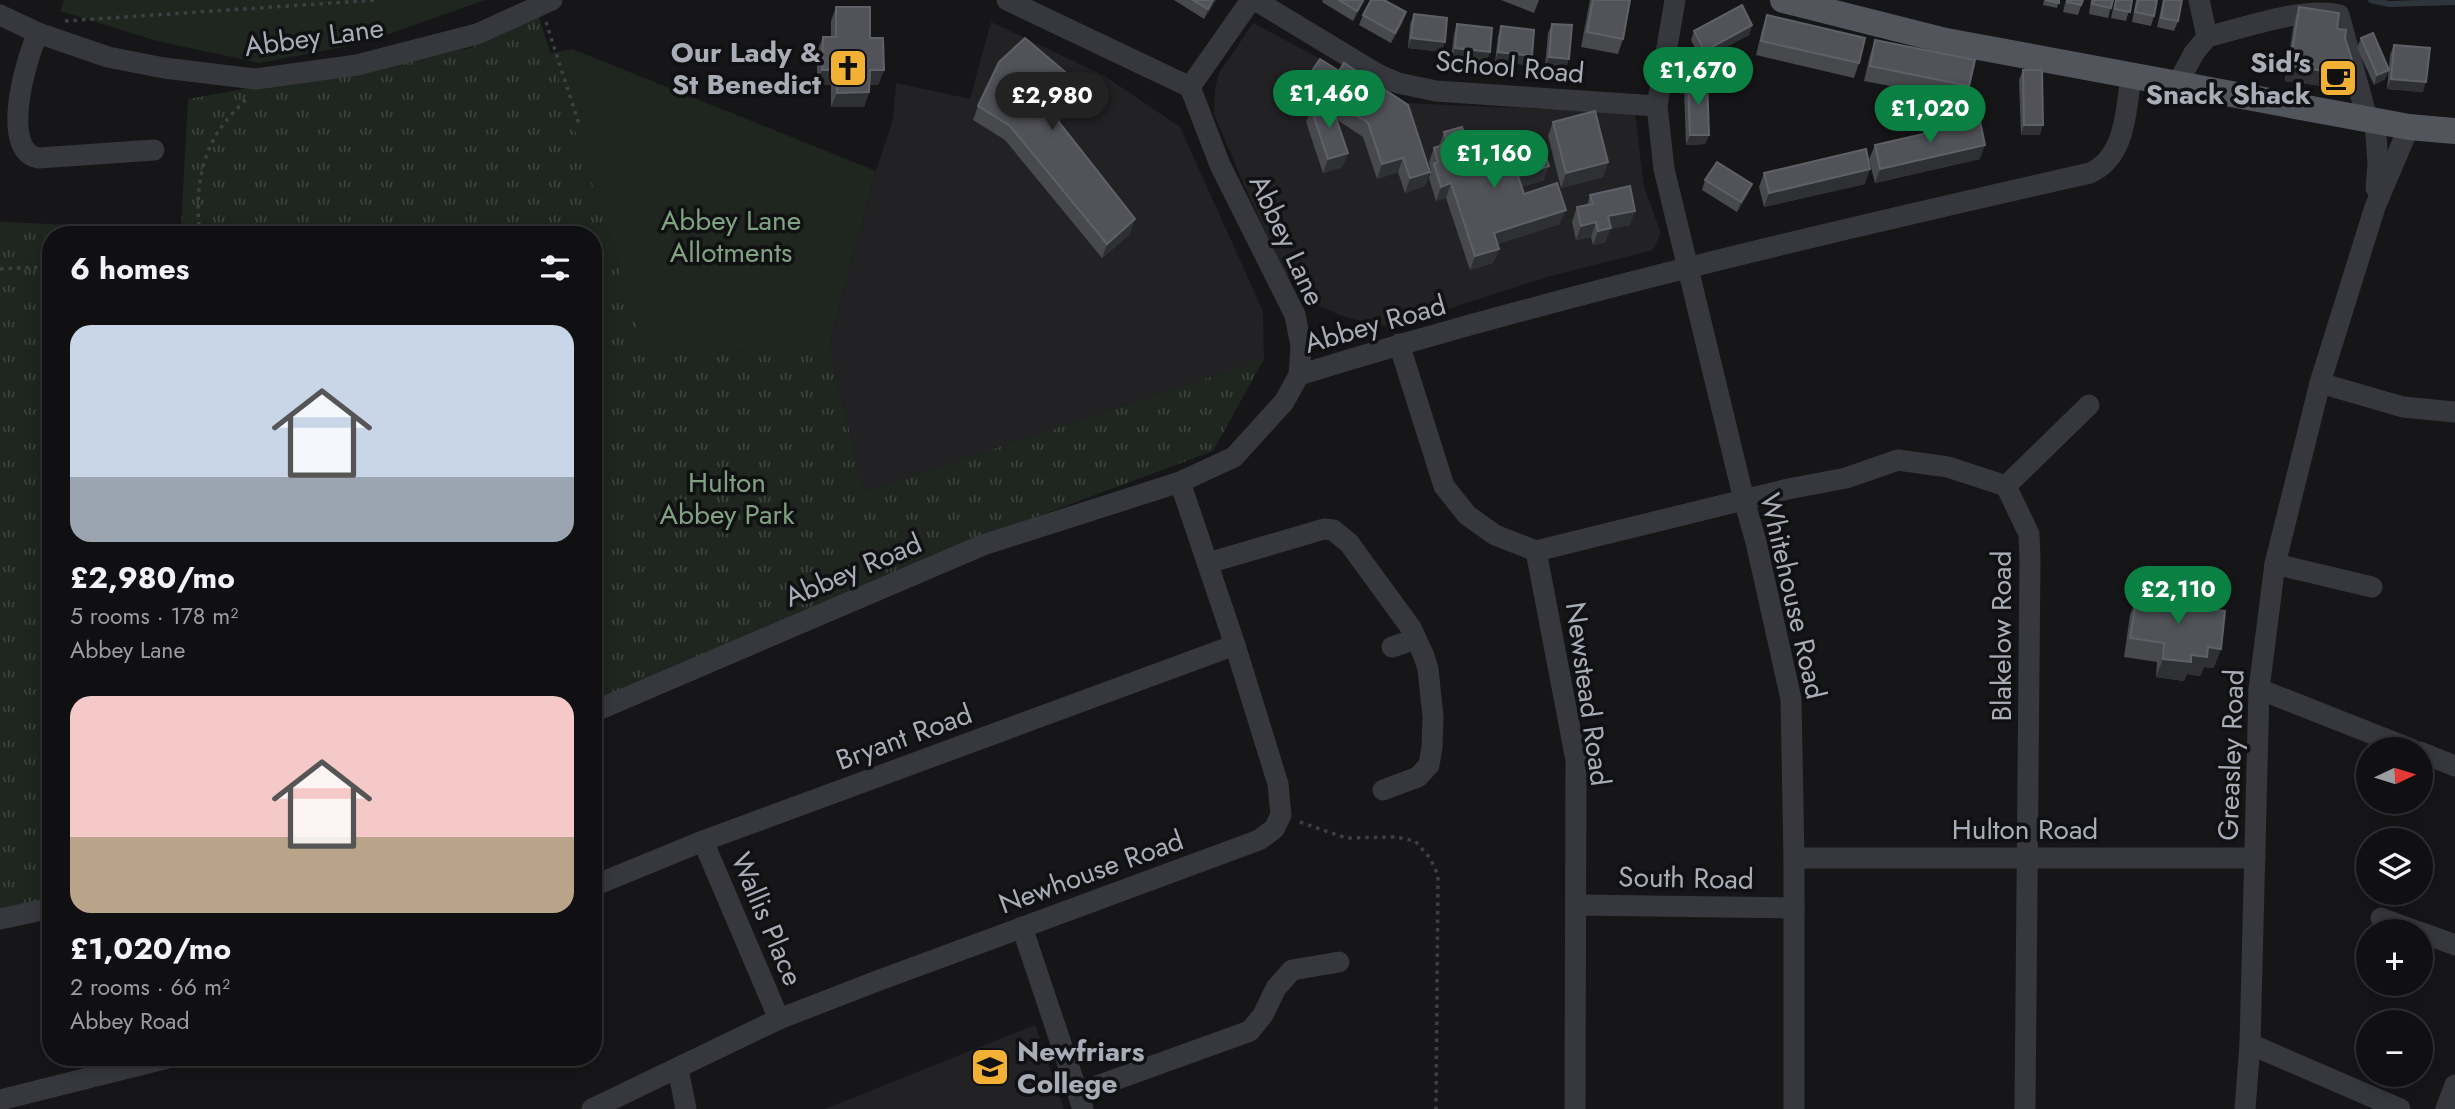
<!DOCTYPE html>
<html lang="en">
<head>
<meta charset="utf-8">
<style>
  body { margin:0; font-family:Jost,sans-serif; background:#19191b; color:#f1f3f6; height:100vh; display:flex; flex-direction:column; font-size:26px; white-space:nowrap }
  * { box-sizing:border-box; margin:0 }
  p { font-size:23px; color:#9c9d9f }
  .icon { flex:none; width:38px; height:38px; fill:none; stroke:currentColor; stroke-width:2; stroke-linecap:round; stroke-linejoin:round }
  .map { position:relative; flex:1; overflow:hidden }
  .side { position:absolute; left:42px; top:226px; width:560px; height:840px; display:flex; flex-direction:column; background:#101012; border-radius:28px; box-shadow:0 4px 18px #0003,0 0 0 2px #303032 }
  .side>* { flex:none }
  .needle { width:46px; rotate:86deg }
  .fabs { position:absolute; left:2356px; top:737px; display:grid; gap:14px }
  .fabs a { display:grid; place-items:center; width:77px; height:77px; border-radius:50%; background:#101012; box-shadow:0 4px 18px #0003,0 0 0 2px #303032; font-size:35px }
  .price { position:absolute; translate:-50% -60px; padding:0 16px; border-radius:24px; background:#0b8043; color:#fff; font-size:23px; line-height:46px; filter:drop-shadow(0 2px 4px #0008) }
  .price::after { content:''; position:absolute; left:50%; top:42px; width:21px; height:16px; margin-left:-10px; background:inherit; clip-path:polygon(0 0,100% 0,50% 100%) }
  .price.selected { background:#222; color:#fff }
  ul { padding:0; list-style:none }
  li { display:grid; align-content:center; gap:14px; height:371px; padding:0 28px }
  li span { display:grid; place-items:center; height:217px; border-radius:21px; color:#555 }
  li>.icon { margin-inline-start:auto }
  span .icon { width:126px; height:126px; fill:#fffc; stroke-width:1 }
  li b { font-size:30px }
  h2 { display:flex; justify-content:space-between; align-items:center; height:84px; padding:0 28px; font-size:30px }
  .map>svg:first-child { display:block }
  .built { fill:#222225 }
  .green { fill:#1e261f }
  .park { fill:url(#park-tufts) }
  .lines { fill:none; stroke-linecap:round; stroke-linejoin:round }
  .stream { stroke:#2c353c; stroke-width:6 }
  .path { stroke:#3d3f44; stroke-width:3.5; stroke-dasharray:3.5 5; stroke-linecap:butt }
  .minor { stroke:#37383d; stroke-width:21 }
  .major { stroke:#53555c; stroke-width:26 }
  .wall { fill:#47494d }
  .shaded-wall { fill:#2f3033 }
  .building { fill:#525359; stroke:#5f6168; stroke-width:2 }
  .labels { text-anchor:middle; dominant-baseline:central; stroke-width:7; stroke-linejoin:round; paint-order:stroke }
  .street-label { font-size:28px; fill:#a8adb8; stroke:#111113 }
  .poi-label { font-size:28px; font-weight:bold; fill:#a8adb8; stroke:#111113; text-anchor:end }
  .park-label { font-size:28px; fill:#7fa381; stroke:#111113 }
</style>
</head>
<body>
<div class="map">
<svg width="2455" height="1109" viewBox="0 0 2455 1109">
  <defs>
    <pattern id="park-tufts" width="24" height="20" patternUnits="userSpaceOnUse" patternTransform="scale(1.75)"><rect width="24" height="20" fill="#1e261f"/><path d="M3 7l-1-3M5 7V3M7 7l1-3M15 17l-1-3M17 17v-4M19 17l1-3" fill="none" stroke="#3c433d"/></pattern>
  </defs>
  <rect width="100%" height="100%" fill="#161618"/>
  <g class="built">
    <polygon points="991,22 1105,76 1180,127 1263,311 1264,359 864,492 829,346 876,171 893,119 896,83 970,99"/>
    <polygon points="1253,23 1403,103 1635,113 1644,187 1661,233 1653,250 1544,278 1423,317 1386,326 1345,317 1313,303 1285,273 1244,185 1214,114 1215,88 1219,73"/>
    <polygon points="1035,1025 1064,1109 825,1109"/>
  </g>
  <g class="green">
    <polygon points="64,0 485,0 364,43 259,63 157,41 60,11"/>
    <polygon points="572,49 876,171 829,346 647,357 550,53"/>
  </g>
  <polygon class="park" points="538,14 647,357 829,346 864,492 1264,359 1213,451 980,538 593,705 593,234 51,234 51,900 0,911 0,222 181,229 188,99 471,48"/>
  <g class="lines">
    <polyline class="stream" points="2371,0 2389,4 2455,2"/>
    <g class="path">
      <polyline points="65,21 377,0"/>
      <polyline points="546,22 579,124"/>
      <path d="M200 234C195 199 199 162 218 132 226 119 238 108 248 97"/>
      <polyline points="0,269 43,267 51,264"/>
      <polyline points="1300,822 1346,838 1396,837 1415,841 1430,858 1438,875 1436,1109"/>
    </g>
    <g class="minor">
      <polyline points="1007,0 1190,87 1220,165 1295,315 1301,346 1299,375"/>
      <polyline points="1255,0 1379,75 1398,83 1436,91 1657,106"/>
      <polyline points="1675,0 1657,106 1664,169 1744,500 1756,542 1791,699 1794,858 1794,1109"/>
      <polyline points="0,15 38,33 108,57 164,68 256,79 357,65 477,34 552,0"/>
      <path d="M38 33C24 64 0 152 39 158L154 150"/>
      <path d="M2207 37C2243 28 2304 6 2339 15L2367 118"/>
      <polyline points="2177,85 2194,53 2207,37 2199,0"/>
      <polyline points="1190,87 1251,0"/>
      <polyline points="2375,120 2378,165 2376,188"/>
      <polyline points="1399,344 1444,486 1467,515 1495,535 1536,551 1576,760 1575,1109"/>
      <polyline points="2320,383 2403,407 2455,412"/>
      <polyline points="2006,486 2089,405"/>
      <polyline points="1536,551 1788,489 1846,478 1898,460 1948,467 2006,486 2029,534 2030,558 2025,1109"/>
      <polyline points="1208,563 1324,529 1333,530 1349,543 1411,628 1424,656 1428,669 1433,717 1432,747 1429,765 1418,777 1383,790"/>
      <polyline points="2275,564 2372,587"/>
      <polyline points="1392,647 1416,639"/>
      <polyline points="2259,689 2411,749"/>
      <path d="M593 712 983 545 1180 482 1234 457 1284 402 1299 375C1559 295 1825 233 2090 173 2126 157 2126 110 2131 76"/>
      <polyline points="2420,752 2455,766"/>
      <polyline points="703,841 779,1019"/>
      <polyline points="1794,858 2255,858"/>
      <polyline points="593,886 703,841 1235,645"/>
      <polyline points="1577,905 1794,908"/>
      <polyline points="2381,918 2416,931"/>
      <polyline points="0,919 51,908"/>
      <polyline points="1022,927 1083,1109"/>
      <polyline points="2420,932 2455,945"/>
      <polyline points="2250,1044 2400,1109"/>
      <polyline points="678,1069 686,1109"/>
      <polyline points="1078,1093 1250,1031 1263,1015 1276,988 1292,970 1339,962"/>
      <polyline points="0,1100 172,1057"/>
      <polyline points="592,1109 779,1019 877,981 1259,840 1274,829 1281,815 1278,784 1235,645 1180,482"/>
      <polyline points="2245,1109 2250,1044 2259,689 2275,564 2320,383 2375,207 2409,127"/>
      <polyline points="2446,1109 2455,1085"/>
    </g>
    <polyline class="major" points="1783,0 1946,41 2409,127 2455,131"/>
  </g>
  <g class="wall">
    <polygon points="1174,0 1216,0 1204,19"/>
    <polygon points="1323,0 1365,0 1353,21 1322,2"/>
    <polygon points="1501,0 1539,0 1534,13"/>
    <polygon points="1590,0 1630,0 1623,39 1618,54 1581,47"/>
    <polygon points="2044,0 2059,0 2057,8 2043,5"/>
    <polygon points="2066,0 2083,0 2078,15 2063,12"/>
    <polygon points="2091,0 2113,0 2108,18 2089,14"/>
    <polygon points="2115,0 2132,0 2126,21 2111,18"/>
    <polygon points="2136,0 2157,0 2154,16 2151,26 2132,22"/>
    <polygon points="2163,0 2182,0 2178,21 2174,31 2157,27"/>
    <polygon points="836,7 870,38 884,70 878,85 870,85 869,92 864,107 831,107 831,85 817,84 817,51 823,37 831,37 831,21"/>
    <polygon points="2299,7 2345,38 2352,75 2347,89 2285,81 2294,22"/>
    <polygon points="1414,14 1445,42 1441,52 1408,48 1410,24"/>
    <polygon points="1363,15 1403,22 1391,43 1359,25"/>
    <polygon points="1767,15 1859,63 1854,78 1756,55 1762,30"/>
    <polygon points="1457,24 1490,52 1486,62 1451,58 1454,34"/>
    <polygon points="1552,24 1566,68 1545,67 1548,33"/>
    <polygon points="1752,25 1749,35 1701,60 1691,40 1694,31"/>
    <polygon points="1501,26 1532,56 1528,65 1495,62 1498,36"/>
    <polygon points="2361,38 2389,70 2385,79 2374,85 2357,48"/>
    <polygon points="1875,40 1969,86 1964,100 1864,81 1870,55"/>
    <polygon points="2394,45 2423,92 2387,89 2390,55"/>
    <polygon points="1320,59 1430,172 1425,186 1405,193 1398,172 1377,179 1363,137 1336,119 1348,153 1342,167 1323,173 1306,122 1311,108 1316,106 1300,96 1305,81"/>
    <polygon points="2023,70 2040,135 2021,135 2019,80"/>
    <polygon points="1688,79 1709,135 1705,144 1686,145 1684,89"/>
    <polygon points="1084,88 1079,102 1059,122 1130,234 1102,258 1005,140 973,120 978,106"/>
    <polygon points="1553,122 1608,162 1603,177 1561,188 1548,136"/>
    <polygon points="1444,132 1475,167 1544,180 1522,187 1524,194 1560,224 1497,244 1499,249 1493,263 1470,270 1446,198 1436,201 1429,178 1431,171 1429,162 1434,148 1439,146"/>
    <polygon points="1875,145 1980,159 1875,183 1869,159"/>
    <polygon points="1764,173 1865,184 1764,207 1759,187"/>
    <polygon points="1705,180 1748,194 1737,212 1702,190"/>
    <polygon points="1590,195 1630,225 1610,229 1605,242 1593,245 1591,237 1576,240 1572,222 1577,207 1587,205"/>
    <polygon points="2157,592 2188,607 2214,668 2204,667 2200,676 2187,674 2184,681 2156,677 2157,662 2124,657 2130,615 2137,596 2155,598"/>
  </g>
  <g class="shaded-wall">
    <polygon points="1213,0 1216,0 1204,19 1208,9"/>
    <polygon points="1363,0 1365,0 1353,21 1357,11"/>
    <polygon points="1406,12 1403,22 1391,43 1395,33"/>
    <polygon points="1752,25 1749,35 1701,60 1705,51"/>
    <polygon points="1411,38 1445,42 1441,52 1408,48"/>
    <polygon points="1455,48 1490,52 1486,62 1451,58"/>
    <polygon points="1498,52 1532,56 1528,65 1495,62"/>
    <polygon points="1549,57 1569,59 1566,68 1545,67"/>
    <polygon points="2290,66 2352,75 2347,89 2285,81"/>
    <polygon points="822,70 836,70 831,85 817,84"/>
    <polygon points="870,70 884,70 878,85 865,85"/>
    <polygon points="2389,70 2385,79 2374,85 2377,75"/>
    <polygon points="2391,79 2426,82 2423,92 2387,89"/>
    <polygon points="1084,88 1079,102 1050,131 1055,117"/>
    <polygon points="869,92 864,107 831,107 837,93"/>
    <polygon points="2024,125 2043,125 2040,135 2021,135"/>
    <polygon points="1690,135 1709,135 1705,144 1686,145"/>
    <polygon points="1985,145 1980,159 1875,183 1880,169"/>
    <polygon points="1348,153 1342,167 1323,173 1328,159"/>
    <polygon points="1403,158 1398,172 1377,179 1382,164"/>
    <polygon points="1608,162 1603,177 1561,188 1566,173"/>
    <polygon points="1549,166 1544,180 1513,190 1518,176"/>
    <polygon points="1870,169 1865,184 1764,207 1769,193"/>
    <polygon points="1430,172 1425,186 1405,193 1410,178"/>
    <polygon points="1451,183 1446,198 1436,201 1441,187"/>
    <polygon points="1752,184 1748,194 1737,212 1741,202"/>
    <polygon points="1566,210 1560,224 1488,247 1494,233"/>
    <polygon points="1635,211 1630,225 1610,229 1605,242 1593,245 1598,231 1608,216"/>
    <polygon points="1135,219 1130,234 1102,258 1107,244"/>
    <polygon points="1596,222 1591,237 1576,240 1581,226"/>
    <polygon points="1499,249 1493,263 1470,270 1475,256"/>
    <polygon points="2208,647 2221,649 2214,668 2204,667 2200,676 2187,674 2184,681 2156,677 2163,659 2191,655"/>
  </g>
  <g class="building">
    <polygon points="1193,0 1213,0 1208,9"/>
    <polygon points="1339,0 1363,0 1357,11"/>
    <polygon points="1371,0 1384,0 1406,12 1395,33 1363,15"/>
    <polygon points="1593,0 1630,0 1623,39 1587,32"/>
    <polygon points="2045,0 2059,0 2059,3"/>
    <polygon points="2067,0 2083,0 2081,5 2067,2"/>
    <polygon points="2093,0 2113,0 2111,8 2092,4"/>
    <polygon points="2116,0 2132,0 2130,12 2115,9"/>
    <polygon points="2138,0 2157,0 2154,16 2135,12"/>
    <polygon points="2164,0 2182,0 2178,21 2161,18"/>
    <polygon points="1742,5 1752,25 1705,51 1694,31"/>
    <polygon points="836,7 870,7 870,38 883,38 884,70 870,70 869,92 837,93 836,70 822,70 823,37 836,37"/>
    <polygon points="2299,7 2339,13 2337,29 2346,30 2345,38 2352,60 2352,75 2290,66"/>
    <polygon points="1414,14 1447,18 1445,42 1411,38"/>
    <polygon points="1767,15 1865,38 1859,63 1761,41"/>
    <polygon points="1457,24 1492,28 1490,52 1455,48"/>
    <polygon points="1552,24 1572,25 1569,59 1549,57"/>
    <polygon points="1501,26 1534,30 1532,56 1498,52"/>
    <polygon points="2373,33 2389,70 2377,75 2361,38"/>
    <polygon points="1025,38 1084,88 1055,117 1135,219 1107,244 1010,126 978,106 999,62"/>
    <polygon points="1875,40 1975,60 1969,86 1870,66"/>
    <polygon points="2394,45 2430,48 2426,82 2391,79"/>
    <polygon points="1320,59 1339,71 1344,63 1408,105 1430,172 1410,178 1403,158 1382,164 1368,123 1305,81"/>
    <polygon points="2023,70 2042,70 2043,125 2024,125"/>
    <polygon points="1688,79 1707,79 1709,135 1690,135"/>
    <polygon points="1330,101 1348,153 1328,159 1311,108"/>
    <polygon points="1595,111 1608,162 1566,173 1553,122"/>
    <polygon points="1980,121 1985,145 1880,169 1875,145"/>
    <polygon points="1462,127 1475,167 1542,145 1549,166 1518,176 1524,194 1557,183 1566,210 1494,233 1499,249 1475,256 1451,183 1441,187 1434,164 1438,162 1434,148 1448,143 1444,132"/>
    <polygon points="1866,149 1870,169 1769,193 1764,173"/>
    <polygon points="1717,162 1752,184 1741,202 1705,180"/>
    <polygon points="1630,186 1635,211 1608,216 1611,228 1598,231 1596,222 1581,226 1577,207 1593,204 1590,195"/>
    <polygon points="2157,592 2189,595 2188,607 2225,611 2221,649 2208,647 2207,657 2191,655 2191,662 2163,659 2164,643 2130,638 2137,596 2157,599"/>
  </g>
  <defs>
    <symbol id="church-square" viewBox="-11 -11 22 22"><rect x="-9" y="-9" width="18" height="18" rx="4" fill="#f2b134" stroke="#111113"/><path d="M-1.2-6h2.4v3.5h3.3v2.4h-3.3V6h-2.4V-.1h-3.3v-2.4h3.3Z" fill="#111"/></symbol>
    <symbol id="cafe-square" viewBox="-11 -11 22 22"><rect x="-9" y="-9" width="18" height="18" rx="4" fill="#f2b134" stroke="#111113"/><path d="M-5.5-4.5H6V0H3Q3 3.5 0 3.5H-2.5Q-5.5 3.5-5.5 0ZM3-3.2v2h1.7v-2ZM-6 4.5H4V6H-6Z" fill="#111"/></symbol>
    <symbol id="university-square" viewBox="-11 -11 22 22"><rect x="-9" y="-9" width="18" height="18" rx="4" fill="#f2b134" stroke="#111113"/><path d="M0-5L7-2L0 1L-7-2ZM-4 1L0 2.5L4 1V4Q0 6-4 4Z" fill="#111"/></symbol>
  </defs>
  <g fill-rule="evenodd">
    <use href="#church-square" x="826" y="46" width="44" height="44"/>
    <use href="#cafe-square" x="2316" y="56" width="44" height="44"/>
    <use href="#university-square" x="968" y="1045" width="44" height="44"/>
  </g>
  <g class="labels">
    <g class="street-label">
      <text transform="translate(314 37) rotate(-8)">Abbey Lane</text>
      <text transform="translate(1510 67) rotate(5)">School Road</text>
      <text transform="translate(1287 240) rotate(65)">Abbey Lane</text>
      <text transform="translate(1375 324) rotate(-16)">Abbey Road</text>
      <text transform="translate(853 570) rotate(-23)">Abbey Road</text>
      <text transform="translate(1793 596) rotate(77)">Whitehouse Road</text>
      <text transform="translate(2001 636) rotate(-90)">Blakelow Road</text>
      <text transform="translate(1588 694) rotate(82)">Newstead Road</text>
      <text transform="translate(904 737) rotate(-20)">Bryant Road</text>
      <text transform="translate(2231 755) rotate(-88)">Greasley Road</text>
      <text x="2025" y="829">Hulton Road</text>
      <text transform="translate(1091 872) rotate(-20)">Newhouse Road</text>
      <text transform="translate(1686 878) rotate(1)">South Road</text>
      <text transform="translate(767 919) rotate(67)">Wallis Place</text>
    </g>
    <g class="poi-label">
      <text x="821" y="52">Our Lady &amp;<tspan x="821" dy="32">St Benedict</tspan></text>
      <text x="2311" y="62">Sid's<tspan x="2311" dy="32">Snack Shack</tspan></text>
      <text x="1017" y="1051" text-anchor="start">Newfriars<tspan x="1017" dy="32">College</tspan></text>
    </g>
    <g class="park-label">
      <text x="731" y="220">Abbey Lane<tspan x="731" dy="32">Allotments</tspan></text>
      <text x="727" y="482">Hulton<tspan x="727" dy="32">Abbey Park</tspan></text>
    </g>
  </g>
</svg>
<div class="fabs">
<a><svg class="needle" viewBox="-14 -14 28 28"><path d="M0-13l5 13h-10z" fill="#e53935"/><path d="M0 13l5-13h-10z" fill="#9c9d9f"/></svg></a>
<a><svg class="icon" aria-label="layers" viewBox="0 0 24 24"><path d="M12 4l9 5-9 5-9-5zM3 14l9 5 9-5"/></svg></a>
<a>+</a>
<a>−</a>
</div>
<b class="price" style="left:1698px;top:107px">£1,670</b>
<b class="price" style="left:1329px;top:130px">£1,460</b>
<b class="price selected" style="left:1052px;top:132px">£2,980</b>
<b class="price" style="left:1930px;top:145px">£1,020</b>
<b class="price" style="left:1494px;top:190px">£1,160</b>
<b class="price" style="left:2178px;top:626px">£2,110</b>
<section class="side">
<h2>6 homes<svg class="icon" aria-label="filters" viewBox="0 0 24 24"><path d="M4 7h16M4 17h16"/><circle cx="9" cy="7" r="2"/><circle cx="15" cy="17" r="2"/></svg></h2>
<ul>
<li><span style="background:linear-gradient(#c9d6e8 70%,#9aa5b1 0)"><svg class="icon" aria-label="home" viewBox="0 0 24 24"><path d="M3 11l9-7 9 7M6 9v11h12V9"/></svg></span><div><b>£2,980/mo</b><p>5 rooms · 178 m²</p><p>Abbey Lane</p></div></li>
<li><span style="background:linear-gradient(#f6c9c9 65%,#b9a48a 0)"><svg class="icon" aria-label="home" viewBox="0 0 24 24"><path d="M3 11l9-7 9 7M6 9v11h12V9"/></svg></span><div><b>£1,020/mo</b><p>2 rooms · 66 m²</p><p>Abbey Road</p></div></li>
</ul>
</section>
</div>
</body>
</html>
